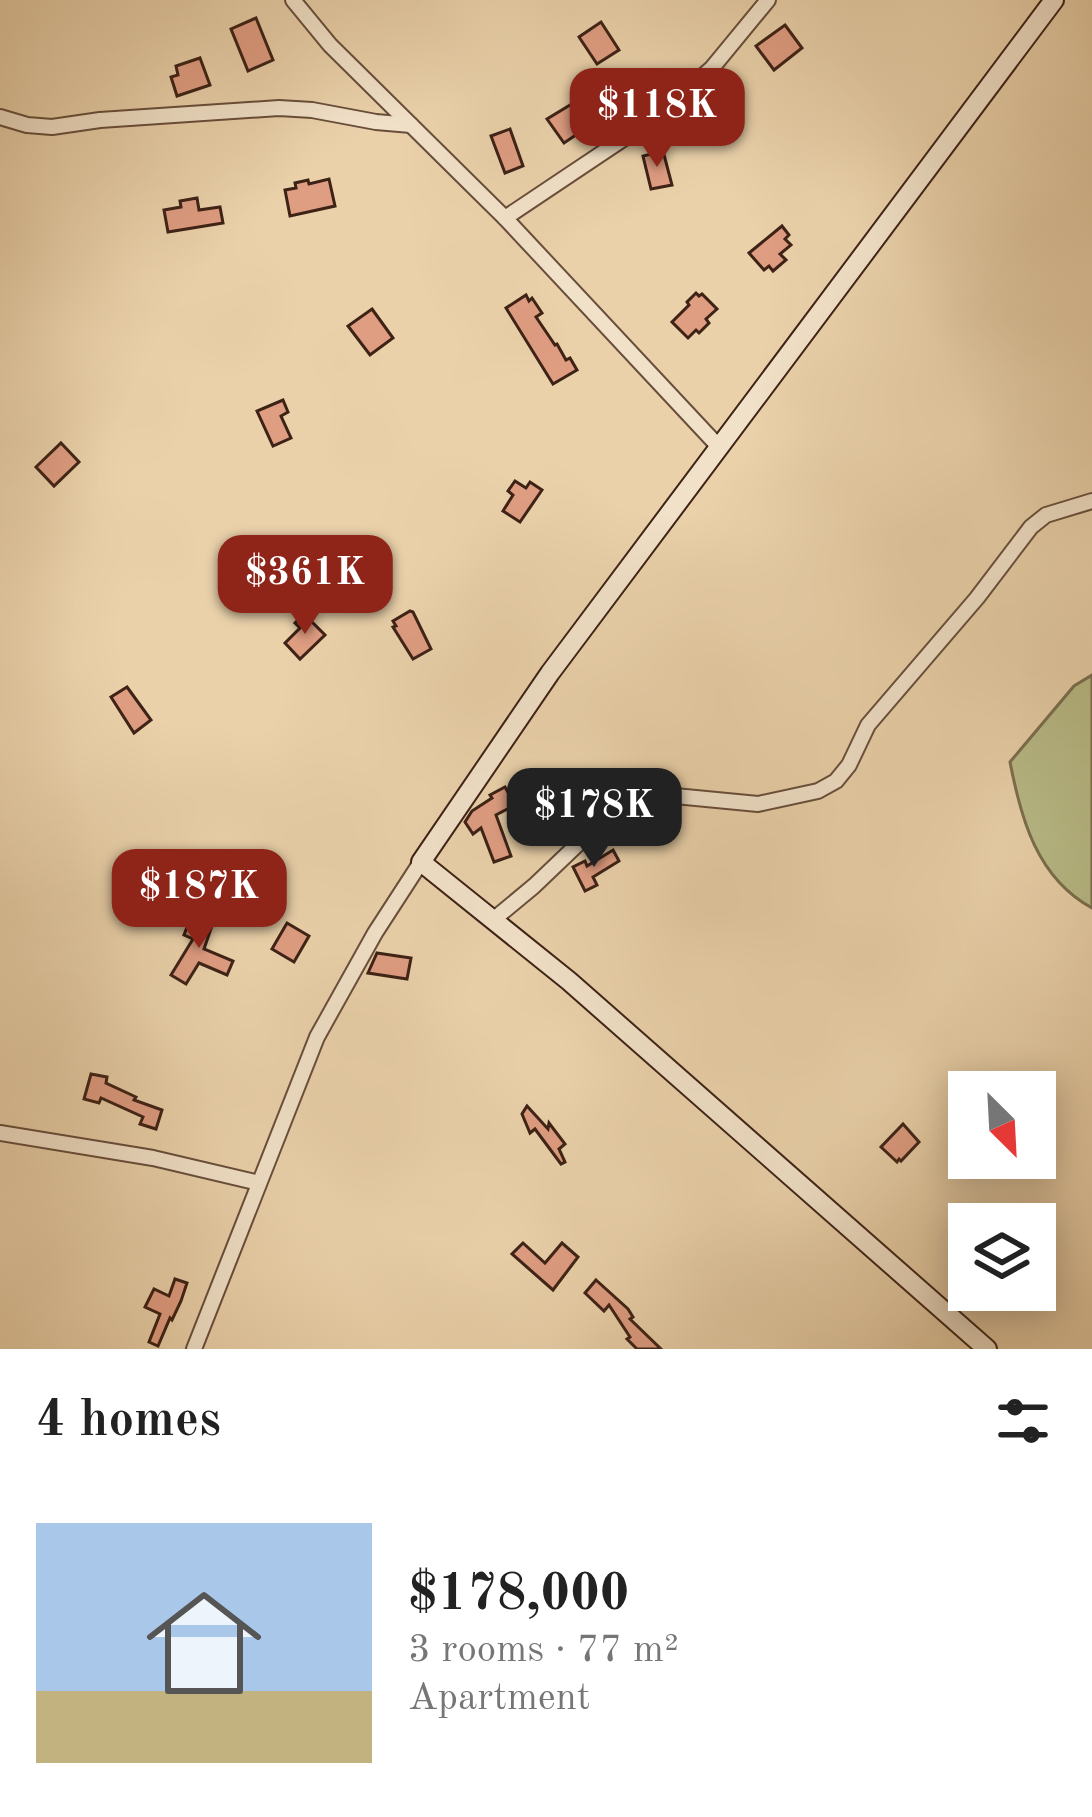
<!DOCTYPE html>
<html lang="en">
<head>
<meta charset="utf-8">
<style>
  body { margin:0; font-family:"Old Standard TT",serif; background:#f6f6f6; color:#222; height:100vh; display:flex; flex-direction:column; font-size:45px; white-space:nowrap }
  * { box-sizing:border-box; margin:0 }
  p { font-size:39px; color:#767676 }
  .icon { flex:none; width:66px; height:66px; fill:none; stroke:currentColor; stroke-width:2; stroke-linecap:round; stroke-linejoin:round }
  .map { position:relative; height:1349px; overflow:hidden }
  .panel { display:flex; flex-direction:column; background:#fff; flex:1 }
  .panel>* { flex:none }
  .needle { width:78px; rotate:156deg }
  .fabs { position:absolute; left:948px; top:1071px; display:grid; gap:24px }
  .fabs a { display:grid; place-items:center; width:108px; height:108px; border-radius:0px; background:#fff; box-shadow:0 6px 30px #0003; font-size:60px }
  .price { position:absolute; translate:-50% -102px; padding:0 27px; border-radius:24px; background:#8f2418; color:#fff; font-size:39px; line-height:78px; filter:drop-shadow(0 3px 6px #0008) }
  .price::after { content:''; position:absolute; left:50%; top:72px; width:36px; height:27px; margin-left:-18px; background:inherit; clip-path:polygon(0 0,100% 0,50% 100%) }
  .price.selected { background:#222; color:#fff }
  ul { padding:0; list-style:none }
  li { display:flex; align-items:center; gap:36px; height:300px; padding:0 36px }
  li span { display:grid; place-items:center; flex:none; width:336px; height:240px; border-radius:0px; color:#555 }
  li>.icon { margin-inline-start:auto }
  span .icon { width:144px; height:144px; fill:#fffc; stroke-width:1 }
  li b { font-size:51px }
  h2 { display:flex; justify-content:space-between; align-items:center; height:144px; padding:0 36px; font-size:51px }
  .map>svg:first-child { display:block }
  .green { fill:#b8bb87; stroke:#7a6e4e; stroke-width:3 }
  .building { fill:#df9d82; stroke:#3d2216; stroke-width:3 }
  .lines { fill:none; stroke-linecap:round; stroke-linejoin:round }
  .street-casing { stroke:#684e3b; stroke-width:18 }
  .secondary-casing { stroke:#3d2216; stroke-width:22 }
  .street { stroke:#f1e1c8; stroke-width:14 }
  .secondary { stroke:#f1e1c8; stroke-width:18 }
</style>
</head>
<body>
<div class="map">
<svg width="1092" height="1349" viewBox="0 0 1092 1349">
  <rect width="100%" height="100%" fill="#ead1aa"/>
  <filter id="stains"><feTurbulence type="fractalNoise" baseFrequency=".00167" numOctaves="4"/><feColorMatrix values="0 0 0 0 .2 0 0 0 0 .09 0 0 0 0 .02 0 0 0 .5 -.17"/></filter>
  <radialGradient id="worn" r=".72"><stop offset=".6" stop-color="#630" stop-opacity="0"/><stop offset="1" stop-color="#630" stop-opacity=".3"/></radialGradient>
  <path class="green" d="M1092 675V908C1037 878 1021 819 1010 762L1074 686Z"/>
  <g class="building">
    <polygon points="256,18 273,60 248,71 231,29"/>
    <polygon points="601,22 619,50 597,64 579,37"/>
    <polygon points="785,25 802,48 774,70 756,46"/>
    <polygon points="200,58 210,85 177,96 171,77 178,75 176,66"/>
    <polygon points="580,99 595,122 564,143 547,119"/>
    <polygon points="510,129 523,166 505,173 491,136"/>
    <polygon points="663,151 672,185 651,189 643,156"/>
    <polygon points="329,179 335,206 290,216 285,190 296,188 295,183 308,180 309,184"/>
    <polygon points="197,198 199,210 220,207 223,223 168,232 164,210 181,207 180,201"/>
    <polygon points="782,226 789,235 785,239 791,245 780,254 786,260 773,271 769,266 764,270 749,253"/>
    <polygon points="696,293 699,296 702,294 717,309 706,319 709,323 699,333 696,330 688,338 672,322 689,305 687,302"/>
    <polygon points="526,295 529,301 532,298 542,313 536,317 555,345 557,344 566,360 570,358 577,370 553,384 506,308"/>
    <polygon points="372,309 393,338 370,355 348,326"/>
    <polygon points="283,400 288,412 281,416 291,438 273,446 257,411"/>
    <polygon points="61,443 79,462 54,486 36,467"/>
    <polygon points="515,481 526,488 530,482 542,490 520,522 503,511 513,495 508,491"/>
    <polygon points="410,611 413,612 431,649 413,659 393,627 396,626 393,621"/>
    <polygon points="304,614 325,635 300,659 285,643 300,628 295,623"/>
    <polygon points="127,687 151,720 134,733 111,697"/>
    <polygon points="505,787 515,805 496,815 511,856 494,862 481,828 473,834 465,822 472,811 492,798 490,795"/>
    <polygon points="613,850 619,861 593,877 597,885 585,891 573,867 585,861 587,866"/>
    <polygon points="193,912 214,920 204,949 233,961 227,975 199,963 186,984 171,975 193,939 184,935"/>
    <polygon points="287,923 309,936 294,962 272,949"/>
    <polygon points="377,953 411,958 407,979 368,973"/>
    <polygon points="91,1074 107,1077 106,1083 136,1097 134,1100 162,1110 156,1129 140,1124 143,1117 101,1098 99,1103 84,1099"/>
    <polygon points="527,1106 548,1129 549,1123 565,1144 559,1149 565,1162 561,1164 535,1129 530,1133 522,1114"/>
    <polygon points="903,1124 919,1142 901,1161 899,1159 897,1162 881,1147"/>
    <polygon points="523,1243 545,1263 562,1243 578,1257 553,1290 512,1254"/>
    <polygon points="175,1279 187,1283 181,1301 172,1320 170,1318 158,1346 149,1342 160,1314 145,1307 154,1289 169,1296"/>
    <polygon points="596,1280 628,1309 633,1317 630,1319 661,1349 637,1349 627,1339 630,1337 609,1305 604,1311 585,1293"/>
  </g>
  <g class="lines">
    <defs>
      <g id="street">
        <polyline points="293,0 330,45 505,218 719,447"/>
        <polyline points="0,117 27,125 52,127 100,120 279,108 312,110 376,122 411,125"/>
        <polyline points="505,218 656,117 712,68 768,0"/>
        <polyline points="493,920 534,886 600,823 621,811 650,800 675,796 758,804 818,791 836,781 849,765 868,725 977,598 1031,527 1046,515 1092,501"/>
        <polyline points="0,1133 153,1158 259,1183"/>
        <polyline points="194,1349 317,1037 375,933 421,862"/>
      </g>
      <polyline id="secondary" points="987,1349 569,981 421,862 550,673 1054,0"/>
    </defs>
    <use href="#street" class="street-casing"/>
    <use href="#secondary" class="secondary-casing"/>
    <use href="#street" class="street"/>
    <use href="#secondary" class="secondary"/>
  </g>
  <rect width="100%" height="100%" filter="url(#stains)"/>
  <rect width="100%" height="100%" fill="url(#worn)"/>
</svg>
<div class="fabs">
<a><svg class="needle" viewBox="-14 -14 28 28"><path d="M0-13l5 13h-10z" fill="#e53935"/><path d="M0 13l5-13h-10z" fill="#767676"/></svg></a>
<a><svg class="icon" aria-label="layers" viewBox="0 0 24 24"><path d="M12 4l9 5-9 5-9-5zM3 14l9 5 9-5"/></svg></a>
</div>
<b class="price" style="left:657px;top:170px">$118K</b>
<b class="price" style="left:305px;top:637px">$361K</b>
<b class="price selected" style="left:594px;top:870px">$178K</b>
<b class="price" style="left:199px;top:951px">$187K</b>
</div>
<section class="panel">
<h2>4 homes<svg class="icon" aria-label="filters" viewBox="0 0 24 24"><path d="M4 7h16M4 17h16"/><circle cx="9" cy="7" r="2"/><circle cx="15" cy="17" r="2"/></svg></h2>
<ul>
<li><span style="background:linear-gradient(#a9c7e8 70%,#c2b280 0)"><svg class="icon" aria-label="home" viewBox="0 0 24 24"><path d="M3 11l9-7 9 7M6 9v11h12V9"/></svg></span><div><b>$178,000</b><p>3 rooms · 77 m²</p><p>Apartment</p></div></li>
</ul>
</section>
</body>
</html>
